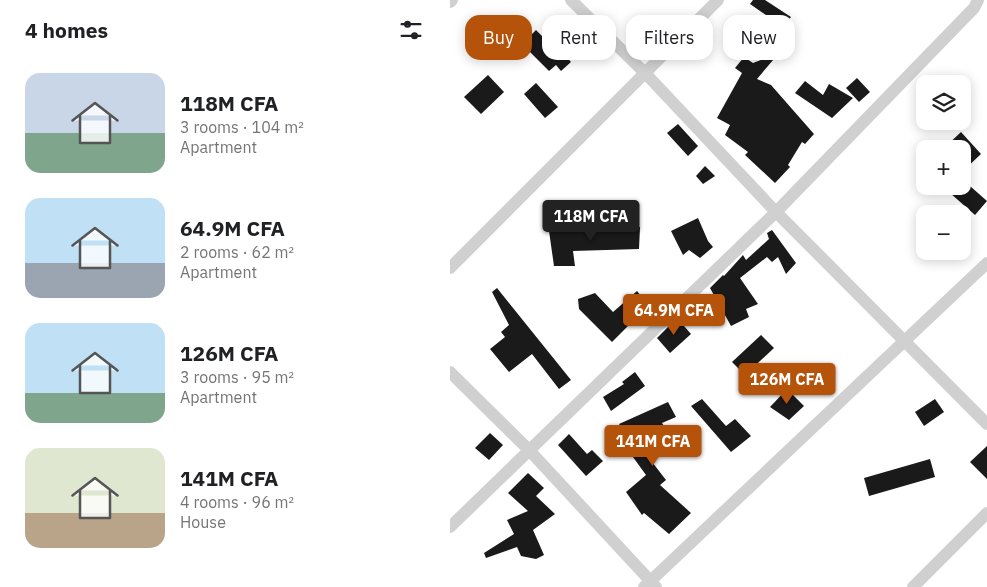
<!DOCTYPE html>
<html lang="en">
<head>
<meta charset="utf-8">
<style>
  body { margin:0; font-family:"IBM Plex Sans",sans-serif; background:#f2f2f2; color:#202124; height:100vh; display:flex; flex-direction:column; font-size:19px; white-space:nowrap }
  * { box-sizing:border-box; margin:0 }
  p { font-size:16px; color:#757577 }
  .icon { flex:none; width:28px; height:28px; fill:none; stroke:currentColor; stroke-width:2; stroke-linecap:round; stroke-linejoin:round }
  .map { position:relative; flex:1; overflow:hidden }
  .drawer { display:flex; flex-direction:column; background:#fff; width:450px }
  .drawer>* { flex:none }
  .guide { position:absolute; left:15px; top:15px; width:446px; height:45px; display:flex; gap:10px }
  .controls { position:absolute; left:466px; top:75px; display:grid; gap:10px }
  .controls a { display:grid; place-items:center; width:55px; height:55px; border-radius:10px; background:#fff; box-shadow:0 2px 12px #0003; font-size:25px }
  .price { position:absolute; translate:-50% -42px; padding:0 11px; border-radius:5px; background:#b45309; color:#fff; font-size:16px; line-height:32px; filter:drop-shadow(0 1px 2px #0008) }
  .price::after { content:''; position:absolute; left:50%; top:30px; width:15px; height:11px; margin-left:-8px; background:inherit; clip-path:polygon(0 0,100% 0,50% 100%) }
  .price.current { background:#222; color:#fff }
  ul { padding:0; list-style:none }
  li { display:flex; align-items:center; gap:15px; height:125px; padding:0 25px }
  li span { display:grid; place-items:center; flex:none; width:140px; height:100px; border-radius:15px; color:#555 }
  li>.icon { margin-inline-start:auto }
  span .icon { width:60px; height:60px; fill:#fffc; stroke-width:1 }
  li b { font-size:21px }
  h2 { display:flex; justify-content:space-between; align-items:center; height:60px; padding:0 25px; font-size:21px }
  .pill { padding:0 18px; border-radius:15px; background:#fff; box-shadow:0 2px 12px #0003; font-size:18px; line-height:45px }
  .pill.current { background:#b45309; color:#fff }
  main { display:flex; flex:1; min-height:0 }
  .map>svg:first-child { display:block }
  .building { fill:#1a1a1a }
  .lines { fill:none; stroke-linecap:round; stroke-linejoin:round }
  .street { stroke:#d0d0d0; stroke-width:12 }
</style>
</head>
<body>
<main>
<section class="drawer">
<h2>4 homes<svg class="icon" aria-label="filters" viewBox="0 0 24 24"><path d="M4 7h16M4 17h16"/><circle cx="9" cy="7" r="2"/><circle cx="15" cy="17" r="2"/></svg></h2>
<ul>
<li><span style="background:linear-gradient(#c9d6e8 60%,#7fa58c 0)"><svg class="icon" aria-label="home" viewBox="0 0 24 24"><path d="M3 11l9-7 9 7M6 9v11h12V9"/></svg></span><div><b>118M CFA</b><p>3 rooms · 104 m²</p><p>Apartment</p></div></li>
<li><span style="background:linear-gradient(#bfe0f5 65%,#9aa5b1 0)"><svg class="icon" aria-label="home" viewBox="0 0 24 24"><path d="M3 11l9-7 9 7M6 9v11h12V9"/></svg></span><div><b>64.9M CFA</b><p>2 rooms · 62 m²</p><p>Apartment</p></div></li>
<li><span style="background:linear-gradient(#bfe0f5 70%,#7fa58c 0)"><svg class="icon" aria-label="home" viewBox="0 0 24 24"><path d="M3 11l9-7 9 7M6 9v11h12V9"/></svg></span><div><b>126M CFA</b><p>3 rooms · 95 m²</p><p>Apartment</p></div></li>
<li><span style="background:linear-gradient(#dfe7d0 65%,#b9a48a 0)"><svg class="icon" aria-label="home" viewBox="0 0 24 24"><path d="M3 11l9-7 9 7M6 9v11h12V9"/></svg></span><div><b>141M CFA</b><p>4 rooms · 96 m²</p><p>House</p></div></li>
</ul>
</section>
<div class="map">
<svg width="537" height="587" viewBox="0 0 537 587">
  <rect width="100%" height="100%" fill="#fff"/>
  <g class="building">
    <polygon points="303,0 315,0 341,17 333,27 300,4"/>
    <polygon points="112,18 123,29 106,45 121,62 111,71 106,65 99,71 72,44 86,30 92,36"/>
    <polygon points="329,53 307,79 321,85 364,134 355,144 352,142 338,165 340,167 325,183 295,155 298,152 275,135 280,125 267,118 292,73 285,68 294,57 303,63"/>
    <polygon points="38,75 54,92 31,114 14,97"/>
    <polygon points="407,78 420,92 409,102 396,88"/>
    <polygon points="355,81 373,95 379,84 403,98 382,118 345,93"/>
    <polygon points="86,83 108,107 95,118 74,94"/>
    <polygon points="228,124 248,146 238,156 217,133"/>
    <polygon points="511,132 531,154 512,172 512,149 493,149"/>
    <polygon points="255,166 265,176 253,184 246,176"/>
    <polygon points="512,179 537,201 525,215 500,193 506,186 512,186"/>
    <polygon points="248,218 258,241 263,247 250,258 239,250 233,255 221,231"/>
    <polygon points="190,227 189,249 123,251 125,266 104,266 99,231"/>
    <polygon points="322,230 346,263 336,274 328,257 322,262 317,257 290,278 308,304 296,309 299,317 281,326 260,288 273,275 274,276 293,255 296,260 319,239 317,233"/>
    <polygon points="47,288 121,380 109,389 82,354 59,372 40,349 55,337 51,332 59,325 42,292"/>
    <polygon points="187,291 199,306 176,324 178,326 162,342 129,309 128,299 145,293 163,312"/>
    <polygon points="227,318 241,334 220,353 207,338"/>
    <polygon points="311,335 324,348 295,375 282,362"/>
    <polygon points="185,372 195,386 161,411 153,397 174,384 172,382"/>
    <polygon points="337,389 354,406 339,420 320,407"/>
    <polygon points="252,399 276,426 285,419 301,436 281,452 241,406"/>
    <polygon points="485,399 494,412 474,426 465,412"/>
    <polygon points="218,402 226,417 212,423 228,447 199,458 216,480 210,485 241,513 219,534 194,513 192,515 176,492 196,475 175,446 181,444 169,424"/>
    <polygon points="40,433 53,445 39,460 25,448"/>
    <polygon points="119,434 137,454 142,450 153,461 136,476 108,445"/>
    <polygon points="537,446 537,479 520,462"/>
    <polygon points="480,459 485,477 419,496 414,478"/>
    <polygon points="78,473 94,488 86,496 105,514 83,530 94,555 86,559 71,556 67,547 36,558 34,553 64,534 57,520 78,511 58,493"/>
  </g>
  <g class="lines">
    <g class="street">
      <polyline points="121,0 196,74 326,212 537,424"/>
      <polyline points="0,2 2,0"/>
      <polyline points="0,268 268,0"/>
      <polyline points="0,372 79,450 206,587"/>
      <polyline points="0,527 326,212 524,8 528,0"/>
      <polyline points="194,587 537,263"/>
      <polyline points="463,587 537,513"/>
    </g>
  </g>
</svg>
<div class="controls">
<a><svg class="icon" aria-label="layers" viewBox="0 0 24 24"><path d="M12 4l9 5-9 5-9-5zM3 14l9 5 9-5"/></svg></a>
<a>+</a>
<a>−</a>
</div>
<b class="price current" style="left:141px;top:242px">118M CFA</b>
<b class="price" style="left:224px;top:336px">64.9M CFA</b>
<b class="price" style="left:337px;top:405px">126M CFA</b>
<b class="price" style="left:203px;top:467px">141M CFA</b>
<div class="guide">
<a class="pill current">Buy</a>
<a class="pill">Rent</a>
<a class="pill">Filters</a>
<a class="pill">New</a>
</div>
</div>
</main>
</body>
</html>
